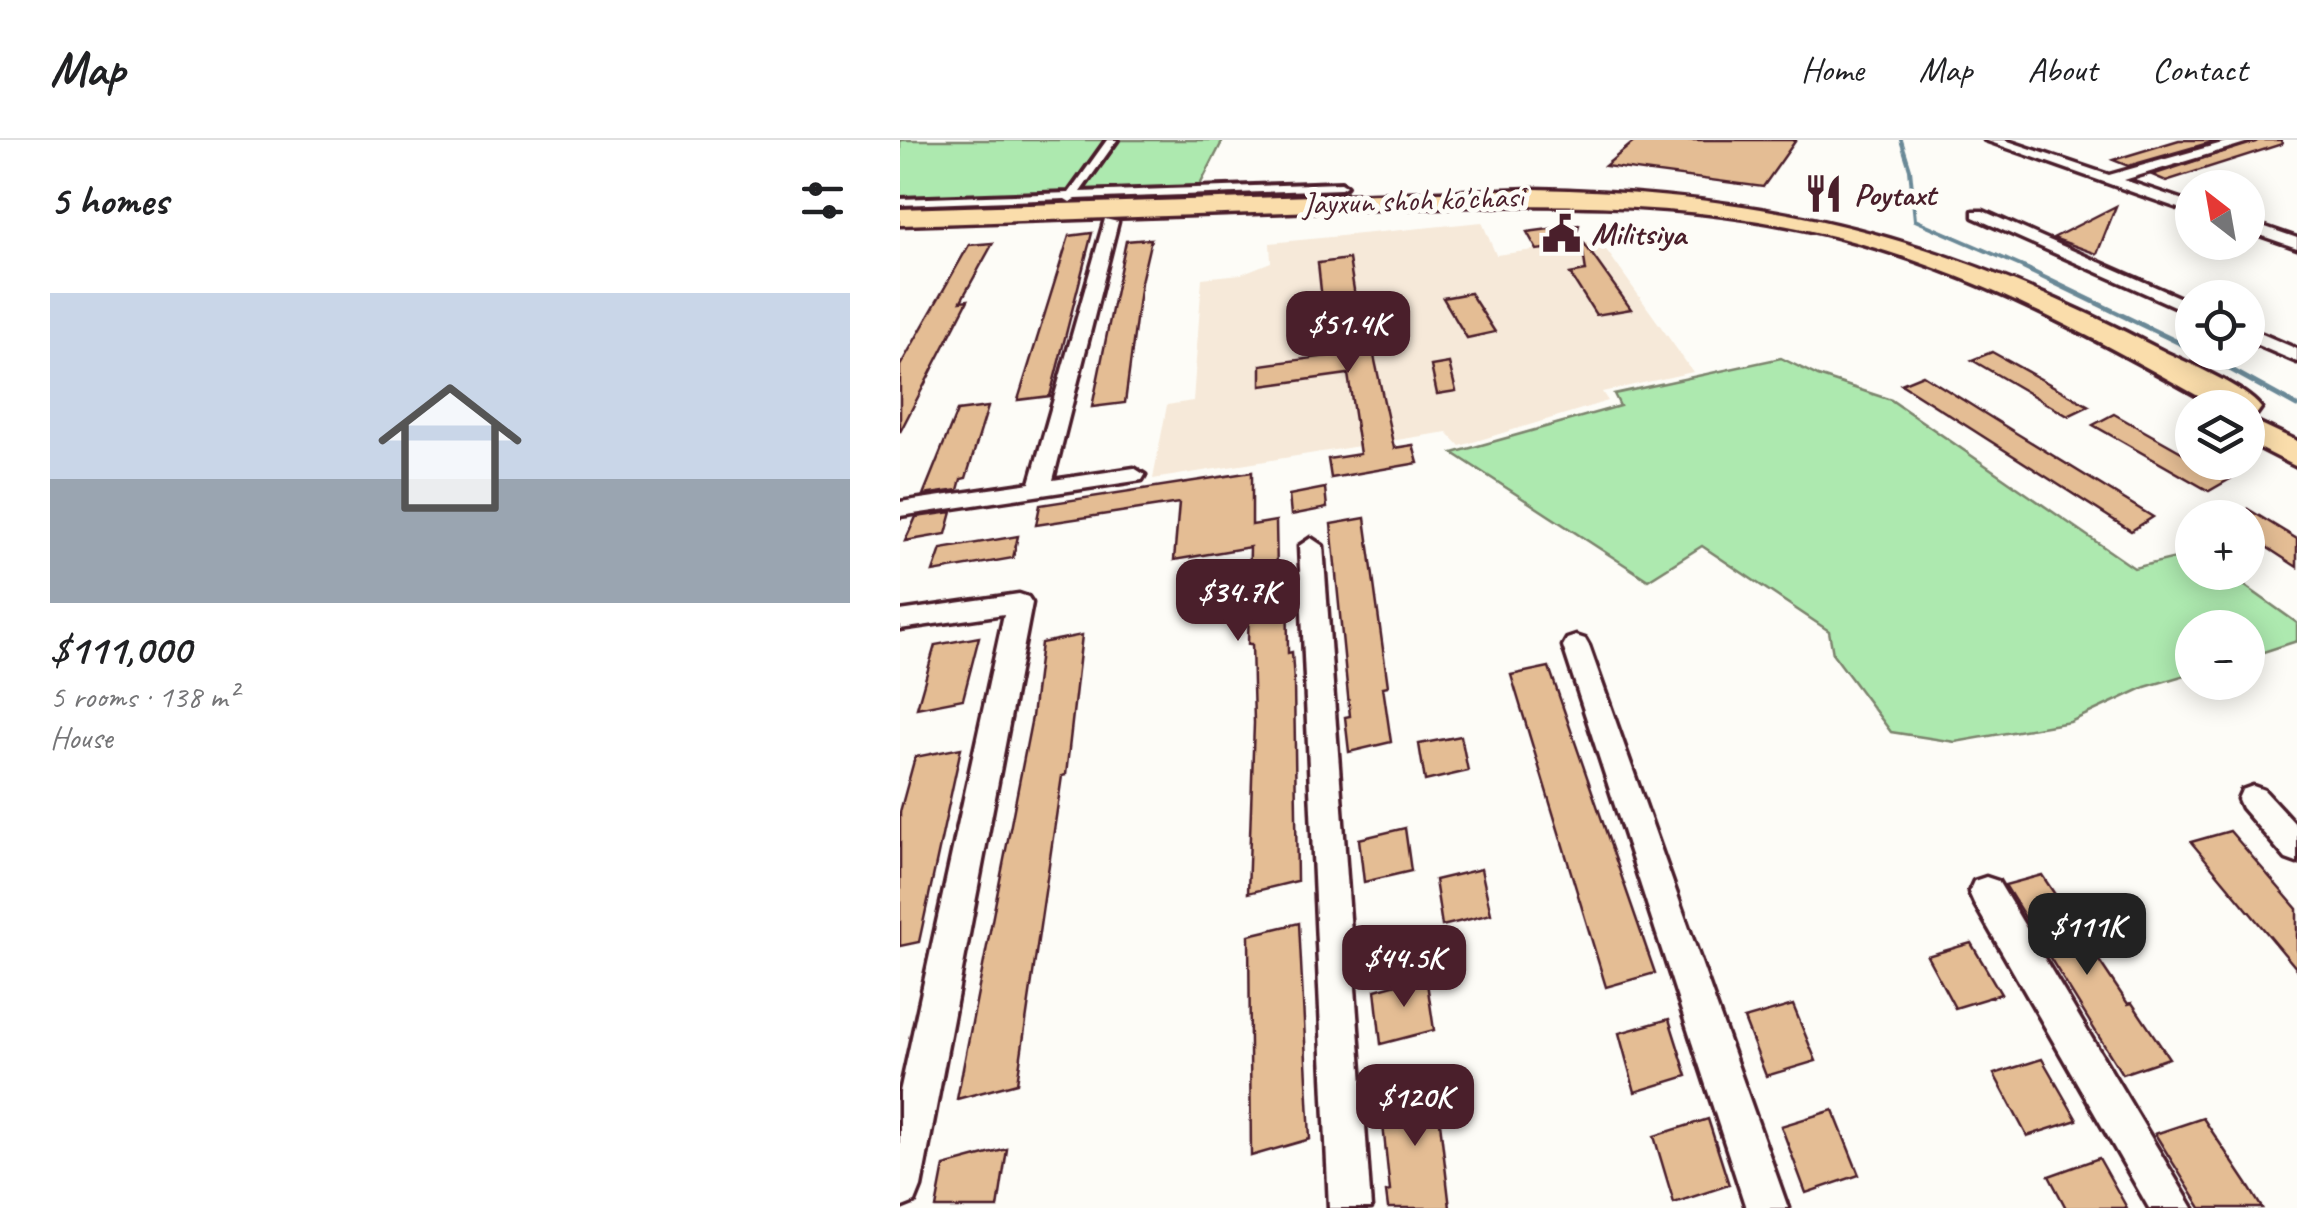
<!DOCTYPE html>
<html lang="en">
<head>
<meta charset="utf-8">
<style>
  body { margin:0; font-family:Caveat,sans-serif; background:#f2f2f2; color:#202124; height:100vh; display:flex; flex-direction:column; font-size:38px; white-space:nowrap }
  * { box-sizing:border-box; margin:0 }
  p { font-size:32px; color:#757577 }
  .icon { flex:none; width:55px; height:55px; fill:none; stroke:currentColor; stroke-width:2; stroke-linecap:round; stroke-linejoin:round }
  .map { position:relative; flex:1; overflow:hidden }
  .sheet { display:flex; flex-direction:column; background:#fff; width:900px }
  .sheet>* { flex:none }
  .needle { width:65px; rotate:329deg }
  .fabs { position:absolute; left:1275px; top:30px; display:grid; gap:20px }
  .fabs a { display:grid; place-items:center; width:90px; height:90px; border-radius:50%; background:#fff; box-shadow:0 5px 25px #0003; font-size:50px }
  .price { position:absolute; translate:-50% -85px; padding:0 22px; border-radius:20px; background:#4a1f2b; color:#fff; font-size:32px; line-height:65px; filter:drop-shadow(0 2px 5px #0008) }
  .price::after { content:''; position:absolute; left:50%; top:60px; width:30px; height:22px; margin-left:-15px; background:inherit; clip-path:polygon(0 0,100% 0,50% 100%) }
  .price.selected { background:#222; color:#fff }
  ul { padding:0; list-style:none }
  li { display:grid; align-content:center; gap:20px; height:530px; padding:0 50px }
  li span { display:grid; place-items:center; height:310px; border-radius:0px; color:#555 }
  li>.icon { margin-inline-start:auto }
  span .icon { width:180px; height:180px; fill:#fffc; stroke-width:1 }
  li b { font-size:42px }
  h2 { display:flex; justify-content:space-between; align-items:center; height:120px; padding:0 50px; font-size:42px }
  header { display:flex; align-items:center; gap:60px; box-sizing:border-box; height:140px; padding:0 50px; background:#fff; border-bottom:2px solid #e0e0e0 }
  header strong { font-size:48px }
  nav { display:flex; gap:55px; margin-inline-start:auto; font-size:35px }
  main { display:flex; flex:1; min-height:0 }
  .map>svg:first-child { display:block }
  .built { fill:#f6e9d9 }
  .green { fill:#ade9af; stroke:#7c846d; stroke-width:2.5 }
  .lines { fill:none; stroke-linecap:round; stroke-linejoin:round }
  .stream-far1 { stroke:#6b8997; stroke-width:4 }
  .stream { stroke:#6b8997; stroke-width:5 }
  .building { fill:#e4bd94; stroke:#4a1f2b; stroke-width:2.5 }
  .pedestrian-casing { stroke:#4a1f2b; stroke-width:8 }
  .minor-casing { stroke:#4a1f2b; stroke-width:7 }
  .trunk-casing { stroke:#4a1f2b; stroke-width:7 }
  .pedestrian { fill:#fdfcf7; fill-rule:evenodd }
  .minor { fill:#fdfcf7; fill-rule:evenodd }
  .trunk { fill:#faddab; fill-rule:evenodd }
  .labels { text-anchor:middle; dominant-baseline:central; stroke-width:10; stroke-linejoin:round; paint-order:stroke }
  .far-poi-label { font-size:32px; font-weight:bold; fill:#4a1f2b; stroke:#fdfcf7; text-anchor:start }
  .far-street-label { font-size:32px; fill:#4a1f2b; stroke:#fdfcf7 }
</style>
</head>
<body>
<header>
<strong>Map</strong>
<nav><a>Home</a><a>Map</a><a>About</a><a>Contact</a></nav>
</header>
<main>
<section class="sheet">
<h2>5 homes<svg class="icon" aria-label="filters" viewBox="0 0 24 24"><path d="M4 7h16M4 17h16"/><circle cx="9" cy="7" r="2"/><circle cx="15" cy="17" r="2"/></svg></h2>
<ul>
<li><span style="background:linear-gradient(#c9d6e8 60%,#9aa5b1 0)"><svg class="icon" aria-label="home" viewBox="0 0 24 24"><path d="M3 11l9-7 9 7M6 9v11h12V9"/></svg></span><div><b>$111,000</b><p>5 rooms · 138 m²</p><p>House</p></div></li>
</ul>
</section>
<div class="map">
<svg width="1397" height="1068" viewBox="0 0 1397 1068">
  <rect width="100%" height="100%" fill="#fdfcf7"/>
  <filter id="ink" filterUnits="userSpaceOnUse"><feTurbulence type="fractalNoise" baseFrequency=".01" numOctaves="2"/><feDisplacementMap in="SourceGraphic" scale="20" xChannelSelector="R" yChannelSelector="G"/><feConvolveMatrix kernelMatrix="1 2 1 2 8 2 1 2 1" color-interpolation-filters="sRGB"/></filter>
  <g filter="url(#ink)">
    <polygon class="built" points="582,82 596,115 700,101 793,232 702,252 708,261 560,306 547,292 253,339 267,265 293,261 302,138 341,134 371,122 370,103"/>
    <g class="green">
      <polygon points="0,0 323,0 298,49 445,44 446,54 0,71"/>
      <polygon points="881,218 918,236 991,260 1234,428 1292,414 1292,432 1327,433 1397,483 1397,501 1348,517 1348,488 1292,488 1292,533 1245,547 1170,582 1055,602 991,592 933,514 929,491 802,406 748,440 553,313 720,266 714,254"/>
    </g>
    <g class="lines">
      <polyline class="stream-far1" points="1001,0 1010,29 1015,80 1130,130"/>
      <g class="stream">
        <polyline points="1124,128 1292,209"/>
        <polyline points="1299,212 1397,266"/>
      </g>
    </g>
    <g class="building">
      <polygon points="736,0 896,0 863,47 705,26"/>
      <polygon points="1279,0 1319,0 1228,26 1213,20"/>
      <polygon points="1359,0 1381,0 1382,4 1266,41 1252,35"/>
      <polygon points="1216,66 1197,114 1153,98"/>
      <polygon points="679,85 673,105 637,110 627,92"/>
      <polygon points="192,93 150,256 118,260 169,96"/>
      <polygon points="251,99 241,142 225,263 192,267 226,101"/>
      <polygon points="681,99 731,169 696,175 670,134 686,131"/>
      <polygon points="93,103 61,161 68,160 0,292 0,226 69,105"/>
      <polygon points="449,119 464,212 473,211 494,308 513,305 518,323 431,338 428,319 460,314 448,234 361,246 361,225 428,216 418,123"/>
      <polygon points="570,153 595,192 567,198 543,158"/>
      <polygon points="1092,212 1189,266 1168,276 1072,220"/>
      <polygon points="549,223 556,251 537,254 531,226"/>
      <polygon points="1023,235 1116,293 1253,377 1231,391 1001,244"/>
      <polygon points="88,267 66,338 61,339 58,350 23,355 57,271"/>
      <polygon points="1214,274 1292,318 1292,322 1301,322 1330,339 1309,351 1193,285"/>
      <polygon points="352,332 352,385 376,381 377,432 387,431 388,513 392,512 394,543 397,741 348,753 354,583 352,504 348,504 350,407 274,420 279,363 136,385 140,365"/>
      <polygon points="425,348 427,368 391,375 389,355"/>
      <polygon points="1348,369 1397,399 1397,427 1348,395"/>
      <polygon points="52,372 46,394 5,401 16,377"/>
      <polygon points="465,378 488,546 483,547 491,602 449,612 445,577 450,576 431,384"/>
      <polygon points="118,396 113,418 33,432 41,409"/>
      <polygon points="182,495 166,635 162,636 117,943 57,959 132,577 141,503"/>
      <polygon points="79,497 63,559 17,568 35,505"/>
      <polygon points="649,527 755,833 706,847 611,535"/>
      <polygon points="561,596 568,631 525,641 519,604"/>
      <polygon points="61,608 19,802 0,806 0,672 15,617"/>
      <polygon points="505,688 511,731 464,742 459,699"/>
      <polygon points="1330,691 1397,769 1397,829 1291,702"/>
      <polygon points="581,729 591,774 542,786 535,740"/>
      <polygon points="1142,735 1228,864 1232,863 1269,918 1222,934 1105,745"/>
      <polygon points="399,783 410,999 351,1016 349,795"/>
      <polygon points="1071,803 1101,854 1055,868 1027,816"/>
      <polygon points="526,836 534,890 481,904 475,850"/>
      <polygon points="893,865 916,921 866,936 844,879"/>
      <polygon points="769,879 787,936 735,952 719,893"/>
      <polygon points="1142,919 1177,980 1127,996 1094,934"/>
      <polygon points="535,940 550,1068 488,1068 486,1052 490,1051 480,956"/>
      <polygon points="933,970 959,1035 906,1053 881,986"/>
      <polygon points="1303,978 1347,1044 1362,1068 1301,1068 1255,994"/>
      <polygon points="808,979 829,1045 774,1063 754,996"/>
      <polygon points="107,1009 98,1068 36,1068 44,1026"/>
      <polygon points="1199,1018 1227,1068 1166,1068 1149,1036"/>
    </g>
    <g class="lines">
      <defs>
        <polygon id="pedestrian" points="207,0 217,0 180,52 441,43 446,46 441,49 176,59 170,62 165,59 0,65 0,59 169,53"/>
        <g id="minor">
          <polygon points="1085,0 1105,0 1209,35 1333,0 1355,0 1224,40 1292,63 1292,73"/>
          <polygon points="1073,71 1083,71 1292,163 1292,174 1073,77"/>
          <polygon points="205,79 218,82 153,340 234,328 245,335 242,340 0,376 0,362 130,343"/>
          <polygon points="1348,81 1397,98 1397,108 1348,91"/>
          <polygon points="1348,188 1397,209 1397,222 1348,201"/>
          <polygon points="411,398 423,406 471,1068 429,1068 399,406"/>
          <polygon points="119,454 128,457 132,463 21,1047 15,1062 0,1068 0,952 104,474 0,489 0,471"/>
          <polygon points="676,496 685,499 689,506 888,1068 846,1068 663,506 667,499"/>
          <polygon points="1353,646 1364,650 1397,686 1397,723 1386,719 1342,668 1338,659 1342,650"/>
          <polygon points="1086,737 1098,741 1293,1068 1249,1068 1074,763 1069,752 1074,741"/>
        </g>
        <g id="trunk">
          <path d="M634 49C876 54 1048 99 1263 211 1287 223 1346 247 1361 268L1356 275 1348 277V268H1319C1198 199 1076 133 941 98 778 56 612 64 445 70 297 75 148 80 0 85V69Z"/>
          <polygon points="1348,278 1397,301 1397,327 1348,302"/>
        </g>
      </defs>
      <use href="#pedestrian" class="pedestrian-casing"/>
      <use href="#minor" class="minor-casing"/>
      <use href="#trunk" class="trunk-casing"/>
      <use href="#pedestrian" class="pedestrian"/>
      <use href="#minor" class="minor"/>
      <use href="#trunk" class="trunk"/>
    </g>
  </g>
  <defs>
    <symbol id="restaurant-bare" viewBox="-9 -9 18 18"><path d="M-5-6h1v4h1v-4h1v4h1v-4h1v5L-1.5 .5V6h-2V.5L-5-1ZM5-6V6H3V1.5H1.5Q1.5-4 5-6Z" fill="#4a1f2b" stroke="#fdfcf7" stroke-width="2.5" paint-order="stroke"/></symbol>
    <symbol id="civic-bare" viewBox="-9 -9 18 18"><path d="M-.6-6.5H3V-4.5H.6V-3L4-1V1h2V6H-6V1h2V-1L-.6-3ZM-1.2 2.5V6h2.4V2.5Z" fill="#4a1f2b" stroke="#fdfcf7" stroke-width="2.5" paint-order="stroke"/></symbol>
  </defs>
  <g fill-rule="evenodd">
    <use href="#restaurant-bare" x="896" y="26" width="55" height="55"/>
    <use href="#civic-bare" x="634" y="66" width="55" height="55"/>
  </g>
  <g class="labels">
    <g class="far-poi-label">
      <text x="954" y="54">Poytaxt</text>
      <text x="691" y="93">Militsiya</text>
    </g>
    <g class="far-street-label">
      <text transform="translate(513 60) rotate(-2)">Jayxun shoh ko'chasi</text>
    </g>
  </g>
</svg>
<div class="fabs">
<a><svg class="needle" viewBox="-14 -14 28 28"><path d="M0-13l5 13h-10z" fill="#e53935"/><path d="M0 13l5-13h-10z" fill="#757577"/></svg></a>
<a><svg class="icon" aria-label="locate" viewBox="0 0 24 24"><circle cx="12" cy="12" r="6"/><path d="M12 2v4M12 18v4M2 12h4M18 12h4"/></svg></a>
<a><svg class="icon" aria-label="layers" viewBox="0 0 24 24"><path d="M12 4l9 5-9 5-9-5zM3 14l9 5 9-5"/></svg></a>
<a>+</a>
<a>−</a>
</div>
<b class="price" style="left:448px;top:236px">$51.4K</b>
<b class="price" style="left:338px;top:504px">$34.7K</b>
<b class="price selected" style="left:1187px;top:838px">$111K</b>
<b class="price" style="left:504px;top:870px">$44.5K</b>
<b class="price" style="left:515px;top:1009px">$120K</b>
</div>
</main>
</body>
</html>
